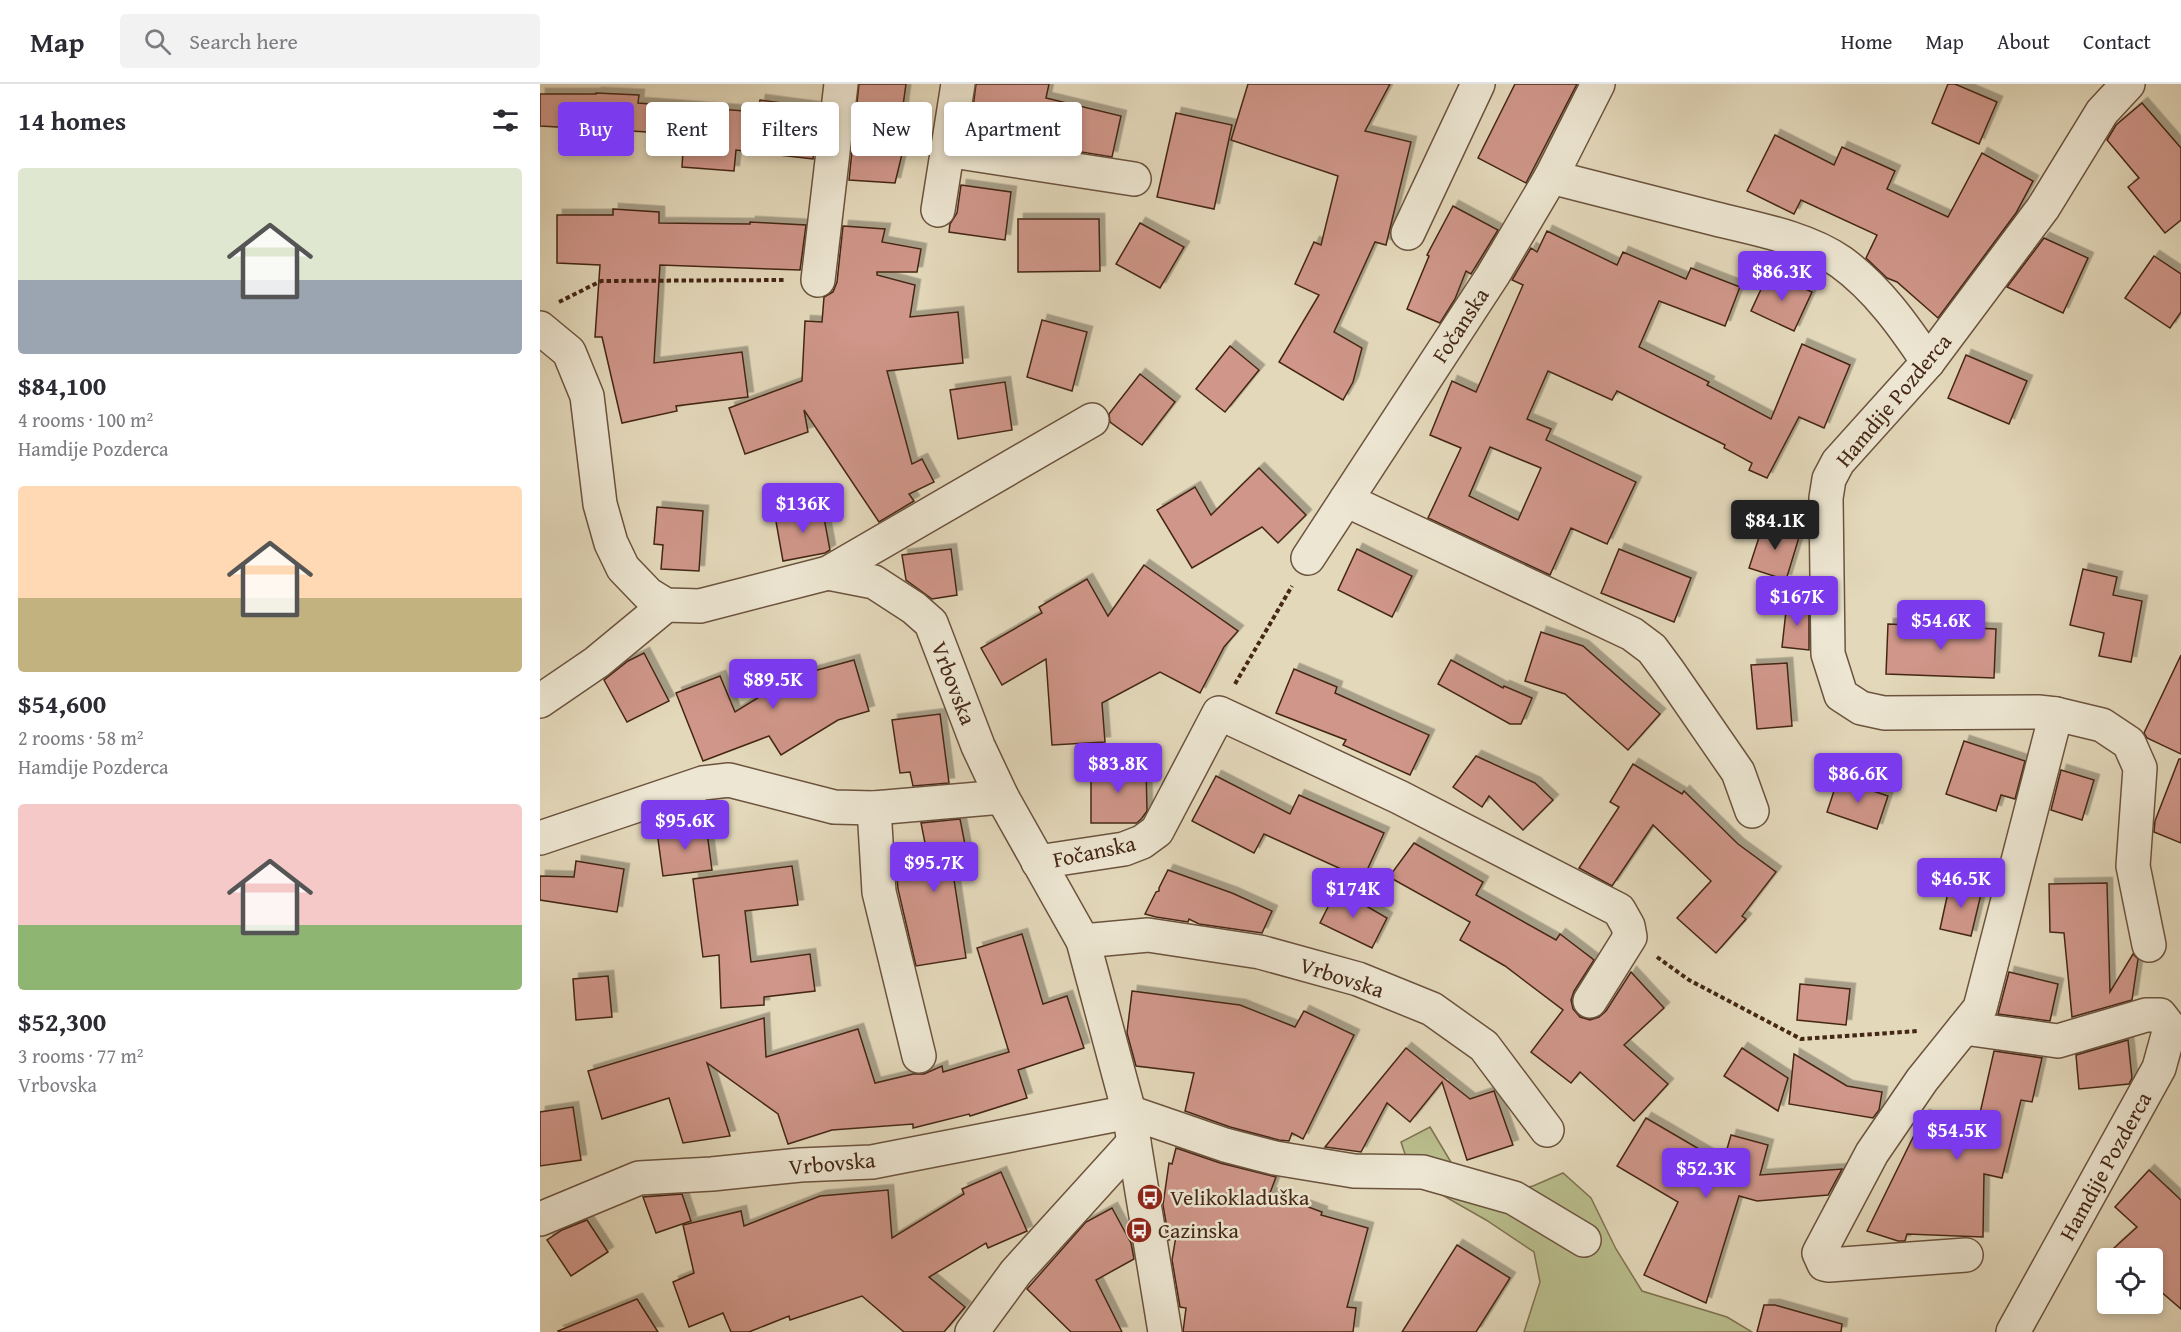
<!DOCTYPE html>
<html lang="en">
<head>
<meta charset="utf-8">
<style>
  body { margin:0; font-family:"Gentium Book Plus",serif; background:#f2f2f3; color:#2b2b33; height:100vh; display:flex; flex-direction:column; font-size:22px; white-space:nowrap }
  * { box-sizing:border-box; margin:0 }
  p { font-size:20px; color:#7c7c81 }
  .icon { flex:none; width:33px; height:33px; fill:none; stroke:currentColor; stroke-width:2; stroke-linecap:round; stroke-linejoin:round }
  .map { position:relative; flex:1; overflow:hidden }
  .drawer { display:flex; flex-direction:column; background:#fff; width:540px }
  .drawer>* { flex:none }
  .hud { position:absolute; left:18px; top:18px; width:570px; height:54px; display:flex; gap:12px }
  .tools { position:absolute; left:1557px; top:1164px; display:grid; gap:12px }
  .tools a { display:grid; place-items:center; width:66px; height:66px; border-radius:6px; background:#fff; box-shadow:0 3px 9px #0003; font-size:30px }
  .price { position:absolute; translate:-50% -51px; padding:0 14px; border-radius:6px; background:#7c3aed; color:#fff; font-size:20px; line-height:39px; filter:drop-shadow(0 2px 3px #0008) }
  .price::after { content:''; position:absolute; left:50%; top:36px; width:18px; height:14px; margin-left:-9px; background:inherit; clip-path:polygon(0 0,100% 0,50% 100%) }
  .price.active { background:#222; color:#fff }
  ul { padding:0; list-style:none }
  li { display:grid; align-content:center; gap:12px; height:318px; padding:0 18px }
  li span { display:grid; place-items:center; height:186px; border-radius:6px; color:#555 }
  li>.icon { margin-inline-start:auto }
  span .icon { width:108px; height:108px; fill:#fffc; stroke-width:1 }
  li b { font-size:26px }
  h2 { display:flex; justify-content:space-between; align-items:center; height:72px; padding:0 18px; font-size:26px }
  .tag { padding:0 21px; border-radius:6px; background:#fff; box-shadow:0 3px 9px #0003; font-size:21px; line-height:54px }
  .tag.active { background:#7c3aed; color:#fff }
  header { display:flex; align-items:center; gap:36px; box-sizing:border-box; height:84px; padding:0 30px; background:#fff; border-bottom:2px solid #e1e1e2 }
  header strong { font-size:28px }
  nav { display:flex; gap:33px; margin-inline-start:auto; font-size:21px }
  .search { width:420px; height:54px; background:#f2f2f3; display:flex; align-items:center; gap:15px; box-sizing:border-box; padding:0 21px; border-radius:6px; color:#7c7c81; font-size:22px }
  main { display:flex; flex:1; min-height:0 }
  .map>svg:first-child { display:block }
  .green { fill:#b9bd8c; stroke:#7f7250; stroke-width:1.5 }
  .building { fill:#cf9689; stroke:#452715; stroke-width:1.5; fill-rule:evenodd; filter:url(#shadow) }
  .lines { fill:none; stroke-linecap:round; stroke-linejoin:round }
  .street-casing { stroke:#6c533e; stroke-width:36 }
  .path { stroke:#452715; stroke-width:4; stroke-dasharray:4.5 3; stroke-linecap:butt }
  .street { stroke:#ede6d2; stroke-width:33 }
  .labels { text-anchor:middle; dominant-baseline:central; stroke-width:5; stroke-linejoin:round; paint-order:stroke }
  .street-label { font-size:22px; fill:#452715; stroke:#ede6d2 }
  .poi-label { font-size:22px; fill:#452715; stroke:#ede6d2; text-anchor:start }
</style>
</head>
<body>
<header>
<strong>Map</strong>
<div class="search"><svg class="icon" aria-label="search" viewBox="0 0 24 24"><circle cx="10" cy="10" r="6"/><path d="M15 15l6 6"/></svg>Search here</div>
<nav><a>Home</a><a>Map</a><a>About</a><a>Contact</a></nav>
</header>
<main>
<section class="drawer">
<h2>14 homes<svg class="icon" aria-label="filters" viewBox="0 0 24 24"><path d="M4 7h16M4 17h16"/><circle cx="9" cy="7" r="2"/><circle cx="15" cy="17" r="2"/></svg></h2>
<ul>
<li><span style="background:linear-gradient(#dfe7d0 60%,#9aa5b1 0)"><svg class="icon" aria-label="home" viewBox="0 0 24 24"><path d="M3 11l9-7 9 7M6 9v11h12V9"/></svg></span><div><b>$84,100</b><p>4 rooms · 100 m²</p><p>Hamdije Pozderca</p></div></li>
<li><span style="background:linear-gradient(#ffd9b3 60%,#c2b280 0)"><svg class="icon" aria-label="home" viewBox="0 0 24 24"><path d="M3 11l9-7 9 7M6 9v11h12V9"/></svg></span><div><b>$54,600</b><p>2 rooms · 58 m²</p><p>Hamdije Pozderca</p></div></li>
<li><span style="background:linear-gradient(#f6c9c9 65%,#8fb573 0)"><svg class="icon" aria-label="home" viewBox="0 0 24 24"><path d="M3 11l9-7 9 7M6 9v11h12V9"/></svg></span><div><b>$52,300</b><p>3 rooms · 77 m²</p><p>Vrbovska</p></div></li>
</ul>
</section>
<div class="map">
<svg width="1641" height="1248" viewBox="0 0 1641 1248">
  <defs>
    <filter id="shadow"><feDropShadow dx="5.5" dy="-5.5" stdDeviation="0" flood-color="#0004"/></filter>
  </defs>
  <rect width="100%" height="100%" fill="#e3d8ba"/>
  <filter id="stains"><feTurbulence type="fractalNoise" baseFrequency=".00333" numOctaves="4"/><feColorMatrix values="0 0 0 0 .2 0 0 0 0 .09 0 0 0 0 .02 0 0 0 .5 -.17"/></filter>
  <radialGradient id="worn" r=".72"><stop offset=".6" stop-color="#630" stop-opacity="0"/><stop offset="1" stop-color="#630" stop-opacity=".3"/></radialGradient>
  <polygon class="green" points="890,1043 918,1090 945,1112 993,1102 1023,1089 1051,1114 1076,1165 1102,1207 1187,1233 1212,1248 984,1248 1000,1198 994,1168 946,1136 902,1111 870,1085 861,1058"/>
  <g class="building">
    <polygon points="319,0 366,0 357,65 363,66 355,99 309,96"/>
    <polygon points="436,0 509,0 506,14 581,32 572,73 523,65 505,61 506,57 431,40"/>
    <polygon points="708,0 850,0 825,47 871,58 846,161 835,158 794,248 822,264 813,298 803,316 739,278 779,211 755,200 774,158 781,161 798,92 691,56"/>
    <polygon points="975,0 1037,0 986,99 938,74"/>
    <polygon points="1408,0 1415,0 1457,18 1439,60 1392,39"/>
    <polygon points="56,9 99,11 98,19 218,28 220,16 279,24 273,75 196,66 194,87 142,83 144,50 0,42 0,10 56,10"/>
    <polygon points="1602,19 1641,64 1641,136 1625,149 1588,103 1599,94 1567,56 1576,41"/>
    <polygon points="636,29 692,41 674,125 617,113"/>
    <polygon points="1235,51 1294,81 1302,63 1355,87 1347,105 1408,133 1442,69 1493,97 1476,129 1398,234 1357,198 1347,194 1326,174 1337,151 1261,116 1254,130 1207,107"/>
    <polygon points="421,101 471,108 465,156 409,148 410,140 417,129"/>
    <polygon points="913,122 958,146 931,190 926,187 915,215 900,239 867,225 889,172 887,171"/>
    <polygon points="73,125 119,128 119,139 210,140 210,138 266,141 260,186 120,181 114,279 202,268 208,313 136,322 137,327 82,339 62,253 55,253 60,181 17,179 17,131 73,131"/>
    <polygon points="478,135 559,135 560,187 478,188"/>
    <polygon points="600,139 644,163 620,204 576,180"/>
    <polygon points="303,142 345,145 342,158 381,165 377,188 337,188 337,191 375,201 370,233 418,228 423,279 347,287 372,380 382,375 394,398 369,410 374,417 339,438 264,326 268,348 205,370 189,324 262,297 265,237 282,238 284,213 293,208 297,198"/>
    <path d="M1007 147 1077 181 1083 168 1146 195 1151 184 1200 203 1185 242 1119 217 1099 263 1169 298 1167 301 1231 335 1262 260 1310 281 1284 344 1259 333 1227 394 1209 386 1212 379 1184 364 1185 361 1077 307 1072 316 1008 287 987 335 1011 345 1006 356 1096 398 1067 460 1031 444 1010 491 888 434 921 364 890 351 912 297 936 308 983 201 972 196 991 164 997 168ZM950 363 1001 384 978 436 929 412Z"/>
    <polygon points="1504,154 1548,174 1523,229 1467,203"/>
    <polygon points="1614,172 1641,190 1641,228 1630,244 1585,214"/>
    <polygon points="1229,188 1272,208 1254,247 1211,227"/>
    <polygon points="502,236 547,248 532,307 487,293"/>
    <polygon points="690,262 719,286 685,328 656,305"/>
    <polygon points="1426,271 1487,297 1469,340 1408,314"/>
    <polygon points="600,290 635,318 602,361 570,338 569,330"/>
    <polygon points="465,298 472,346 418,355 410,306"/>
    <polygon points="719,384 766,431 738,459 722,443 652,484 617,426 655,403 671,431"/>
    <polygon points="117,423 163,427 159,487 121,485 123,461 114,460"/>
    <polygon points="282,423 290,466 285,469 243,477 235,432"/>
    <polygon points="1224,438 1260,450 1246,496 1209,484"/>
    <polygon points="411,465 417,511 392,515 366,496 362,471"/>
    <polygon points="817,465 872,492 852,533 798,506"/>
    <polygon points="1079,465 1151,494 1134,538 1061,509"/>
    <polygon points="604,481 698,547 684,563 660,609 620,588 562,619 565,658 512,661 506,575 462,601 441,564 502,529 499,523 547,495 568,532"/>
    <polygon points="1543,485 1577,493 1573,511 1602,517 1591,578 1559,572 1564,549 1530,541"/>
    <polygon points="1247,518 1269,520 1269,566 1242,563"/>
    <polygon points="1348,540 1456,545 1454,594 1346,590"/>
    <polygon points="1001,548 1043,562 1120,630 1088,666 1025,610 985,597"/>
    <polygon points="104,569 129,617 87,638 64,596 88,577"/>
    <polygon points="1641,571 1641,670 1607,654 1604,649"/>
    <polygon points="314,576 329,627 298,636 241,671 229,652 163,677 136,609 180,592 195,628 252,593"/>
    <polygon points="911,576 963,604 964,602 992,614 981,640 970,640 898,600"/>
    <polygon points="1247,579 1252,642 1217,645 1211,581"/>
    <polygon points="754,585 797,603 795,609 889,651 870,691 803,661 806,656 736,629"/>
    <polygon points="400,630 409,699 373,702 370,688 360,689 352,636"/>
    <polygon points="1424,657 1485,677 1475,715 1461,711 1456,727 1406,710"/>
    <polygon points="936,672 995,699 1013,716 983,746 949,712 942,723 913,703"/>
    <polygon points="1639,675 1641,675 1641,759 1614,748 1615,737"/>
    <polygon points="1093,680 1142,710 1144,707 1198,760 1236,788 1202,832 1206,835 1176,869 1137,834 1171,797 1113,741 1072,802 1039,784 1079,723 1070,718"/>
    <polygon points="606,681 607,727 602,734 597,739 551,739 551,682"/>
    <polygon points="1521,686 1554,696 1542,736 1511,726"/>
    <polygon points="676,692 750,730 759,711 844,749 823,795 724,750 714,769 652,737"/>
    <polygon points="1298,695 1348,712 1337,745 1287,728"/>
    <polygon points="420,735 430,786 413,789 426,874 376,882 358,805 355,769 386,764 381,739"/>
    <polygon points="166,741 172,786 123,792 117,748"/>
    <polygon points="874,759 943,798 936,811 1016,856 1020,850 1054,876 1034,907 1031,916 1033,925 1040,933 1050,936 1059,933 1066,927 1091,888 1124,924 1084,961 1128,1000 1094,1037 1040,988 1031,999 991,968 1023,926 965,882 920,856 930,838 849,793"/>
    <polygon points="36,777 84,785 77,828 0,816 0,792 34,793"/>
    <polygon points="252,782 258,821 205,827 211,878 270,870 275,907 224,913 224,921 181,924 179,871 163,873 153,795"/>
    <polygon points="628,786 692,809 732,827 722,849 659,840 649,835 648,838 616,833 605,830 616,808 619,807 619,804"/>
    <polygon points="1410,799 1442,806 1431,852 1400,845"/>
    <polygon points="1567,799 1570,908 1593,870 1598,875 1592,916 1532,933 1524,849 1510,848 1509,800"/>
    <polygon points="797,805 847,834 832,864 780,839"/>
    <polygon points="482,850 503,920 527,912 544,964 478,986 487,1014 430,1032 429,1030 373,1044 373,1040 292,1046 248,1060 238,1030 167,979 190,1052 143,1059 129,1014 62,1035 48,987 224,934 226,973 318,945 335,999 373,990 384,990 402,982 403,988 469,968 437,864"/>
    <polygon points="1469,888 1518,900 1510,937 1458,930"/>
    <polygon points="68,892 72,933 36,936 33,895"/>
    <polygon points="1260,900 1310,905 1306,941 1257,936"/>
    <polygon points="592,907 700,921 755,943 764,927 814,951 763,1055 752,1049 749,1057 739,1056 690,1043 645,1027 654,989 596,982 587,949"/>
    <polygon points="1588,956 1592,994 1589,1000 1539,1005 1536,971"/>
    <polygon points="866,964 930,1015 954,1007 973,1061 927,1076 902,998 870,1038 847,1019 821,1068 785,1063"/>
    <polygon points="1202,964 1248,994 1238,1027 1184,992"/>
    <polygon points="1454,967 1502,974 1492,1018 1481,1016 1462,1094 1444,1090 1443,1153 1367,1150 1365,1157 1358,1157 1327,1147 1384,1031 1434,1056"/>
    <polygon points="1254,970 1307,1002 1342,1008 1339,1026 1333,1034 1249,1020"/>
    <polygon points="33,1023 41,1076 0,1082 0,1028"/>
    <polygon points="1106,1034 1183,1079 1191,1051 1228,1061 1220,1091 1302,1085 1288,1111 1217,1117 1199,1112 1166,1219 1104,1191 1138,1118 1077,1082"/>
    <polygon points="636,1064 680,1079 736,1093 730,1109 782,1128 781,1131 828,1144 807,1223 816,1224 813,1248 643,1248 646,1224 640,1223 632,1176 636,1152 629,1156 623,1121 629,1079 632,1080"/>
    <polygon points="1609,1086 1641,1116 1641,1225 1612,1200 1612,1174 1584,1174 1573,1165 1597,1143 1575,1123"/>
    <polygon points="461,1088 487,1147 448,1164 446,1159 389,1193 425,1223 404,1248 364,1248 322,1212 250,1236 249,1232 209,1248 191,1248 183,1229 149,1243 133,1198 154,1189 143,1141 201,1127 204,1142 280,1112 348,1106 352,1154 424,1110 422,1105"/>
    <polygon points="142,1110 151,1137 116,1149 103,1113"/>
    <polygon points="572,1124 591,1159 594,1175 556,1196 582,1248 531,1248 487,1205 546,1138"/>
    <polygon points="47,1136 68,1168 31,1192 7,1156 22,1146"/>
    <polygon points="917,1161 970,1194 936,1248 862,1248"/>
    <polygon points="97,1215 118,1248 19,1248 18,1247"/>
    <polygon points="1224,1221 1235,1221 1302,1240 1301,1248 1217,1248"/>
  </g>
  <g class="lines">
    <defs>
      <g id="street">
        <polyline points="1588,0 1562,28 1503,124 1388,278 1298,378 1289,395 1286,414 1288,570 1301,611 1321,624 1344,629 1498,628 1516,630 1562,641 1589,659 1600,684 1593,782 1609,861"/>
        <polyline points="406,66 594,95"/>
        <path d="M1011 93C1066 107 1121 121 1176 135 1216 145 1267 154 1301 178 1337 204 1364 242 1388 278"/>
        <polyline points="398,126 418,0"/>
        <polyline points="868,149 938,0"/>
        <polyline points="278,196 301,0"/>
        <polyline points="0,244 29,268 47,312 60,420 71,459 83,484 108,510 126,521 160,522 288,489 334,498 374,524 391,539 438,662 462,713 543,857 589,1028 625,1248"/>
        <polyline points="806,416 1092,550 1112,565 1129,588 1198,688 1212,727"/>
        <polyline points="768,474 953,191 1011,93 1058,0"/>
        <polyline points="288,489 552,336"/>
        <polyline points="0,617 57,578 126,521"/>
        <polyline points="334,724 339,808 379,972"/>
        <polyline points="0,754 163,699 189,696 294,723 334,724 462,713"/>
        <polyline points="498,778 584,765 602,758 617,747 679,629 859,713 1079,826 1088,842 1090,853 1050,917"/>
        <polyline points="543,857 608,851 720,868 818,895 892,925 944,962 1007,1046"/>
        <polyline points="1424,944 1518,957 1606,931 1620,931 1630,944 1619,984 1473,1248"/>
        <polyline points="0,1135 99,1094 172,1090 260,1081 332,1078 589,1028 685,1061 735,1074 814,1087 883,1088 974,1114 1044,1156"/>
        <polyline points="1426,1171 1289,1181 1284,1180 1279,1169 1332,1069 1382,996 1440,924 1516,630"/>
        <polyline points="432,1248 476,1188 594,1058"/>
      </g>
    </defs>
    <use href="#street" class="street-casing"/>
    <g class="path">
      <polyline points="19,218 61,197 244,196"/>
      <polyline points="695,600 752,502"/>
      <polyline points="1117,873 1149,896 1261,955 1378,947"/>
    </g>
    <use href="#street" class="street"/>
  </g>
  <defs>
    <symbol id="bus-disc" viewBox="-11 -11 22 22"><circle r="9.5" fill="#8f2418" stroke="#ede6d2"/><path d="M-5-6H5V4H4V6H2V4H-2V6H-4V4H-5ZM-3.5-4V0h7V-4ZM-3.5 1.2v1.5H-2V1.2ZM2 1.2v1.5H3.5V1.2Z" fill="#fff"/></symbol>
  </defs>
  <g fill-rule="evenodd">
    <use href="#bus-disc" x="595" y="1098" width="30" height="30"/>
    <use href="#bus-disc" x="584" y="1131" width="30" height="30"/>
  </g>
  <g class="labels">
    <g class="street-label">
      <text transform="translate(920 241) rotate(-57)">Fočanska</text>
      <text transform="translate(1353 316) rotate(-50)">Hamdije Pozderca</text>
      <text transform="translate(414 599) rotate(69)">Vrbovska</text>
      <text transform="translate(554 767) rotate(-12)">Fočanska</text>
      <text transform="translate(802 893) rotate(18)">Vrbovska</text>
      <text transform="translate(292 1079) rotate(-5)">Vrbovska</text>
      <text transform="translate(1565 1082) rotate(-61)">Hamdije Pozderca</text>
    </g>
    <g class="poi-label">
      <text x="630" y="1113">Velikokladuška</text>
      <text x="618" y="1146">Cazinska</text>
    </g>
  </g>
  <rect width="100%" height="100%" filter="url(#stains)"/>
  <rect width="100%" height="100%" fill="url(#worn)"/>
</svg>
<div class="tools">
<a><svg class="icon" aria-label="locate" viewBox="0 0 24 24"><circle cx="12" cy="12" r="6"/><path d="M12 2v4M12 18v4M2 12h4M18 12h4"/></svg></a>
</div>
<b class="price" style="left:1242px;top:218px">$86.3K</b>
<b class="price" style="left:263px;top:450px">$136K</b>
<b class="price active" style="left:1235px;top:467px">$84.1K</b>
<b class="price" style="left:1257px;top:543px">$167K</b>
<b class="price" style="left:1401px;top:567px">$54.6K</b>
<b class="price" style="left:233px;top:626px">$89.5K</b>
<b class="price" style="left:578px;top:710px">$83.8K</b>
<b class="price" style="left:1318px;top:720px">$86.6K</b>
<b class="price" style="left:145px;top:767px">$95.6K</b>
<b class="price" style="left:394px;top:809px">$95.7K</b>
<b class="price" style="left:1421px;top:825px">$46.5K</b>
<b class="price" style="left:813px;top:835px">$174K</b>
<b class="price" style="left:1417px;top:1077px">$54.5K</b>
<b class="price" style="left:1166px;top:1115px">$52.3K</b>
<div class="hud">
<a class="tag active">Buy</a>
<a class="tag">Rent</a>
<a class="tag">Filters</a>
<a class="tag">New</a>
<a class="tag">Apartment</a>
</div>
</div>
</main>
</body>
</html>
